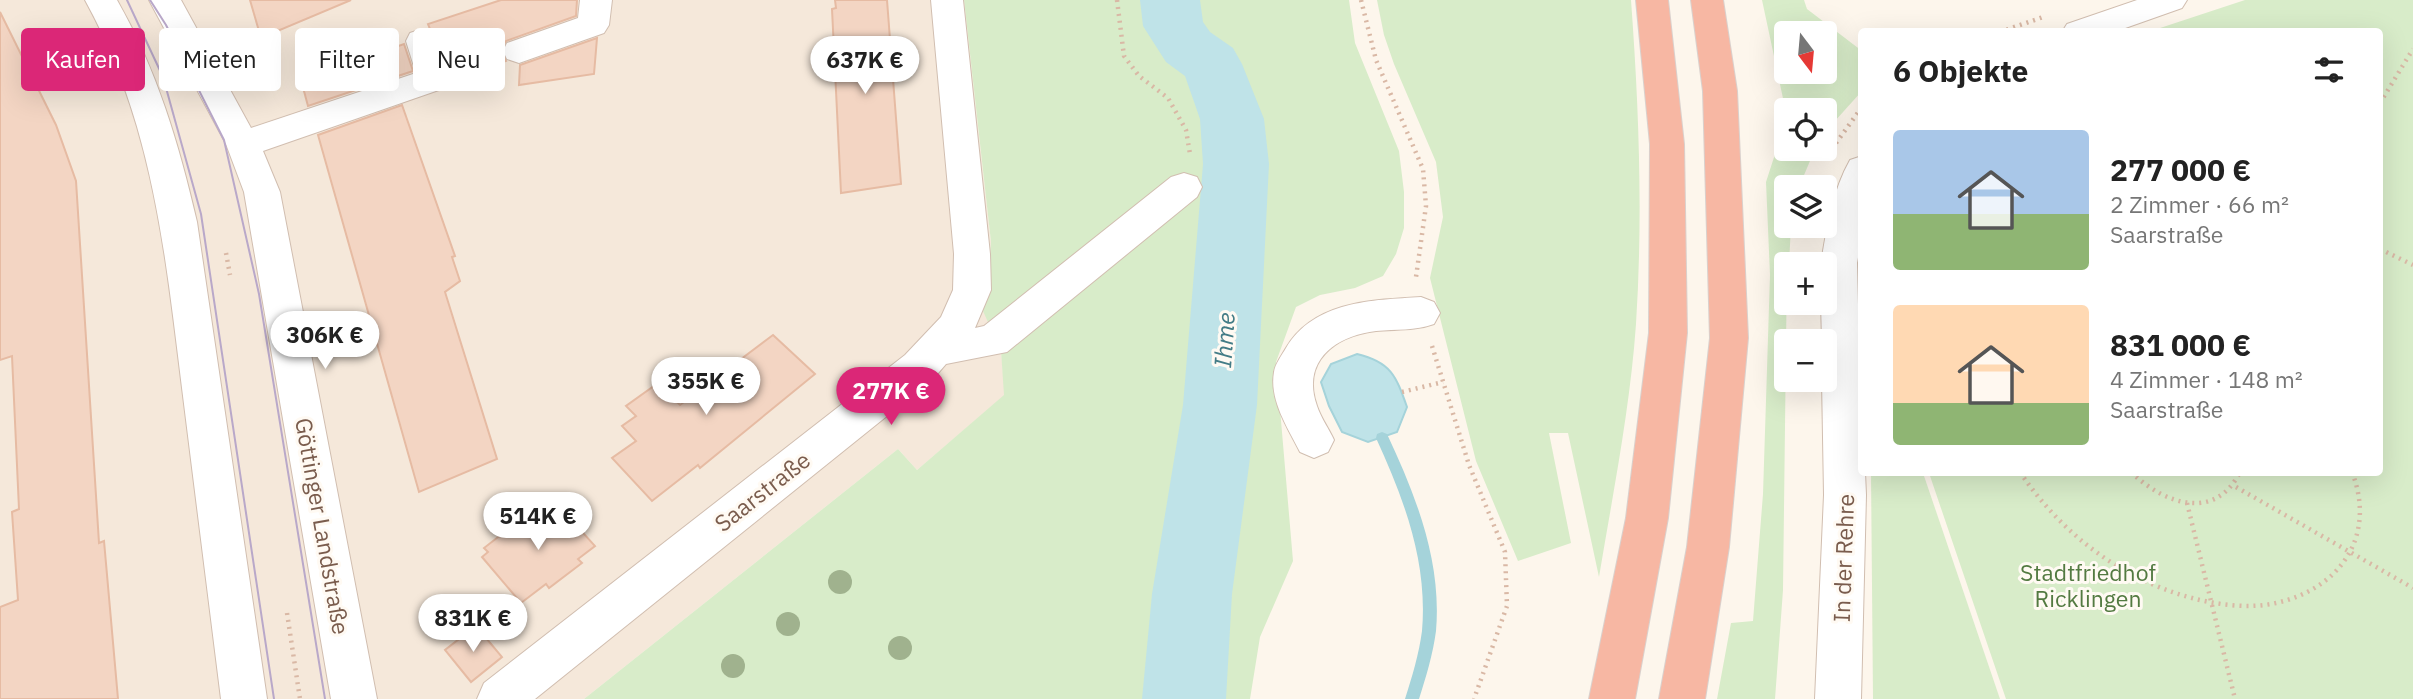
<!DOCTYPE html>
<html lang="de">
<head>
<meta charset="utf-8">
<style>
  body { margin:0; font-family:"IBM Plex Sans",sans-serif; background:#f6f6f6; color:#222; height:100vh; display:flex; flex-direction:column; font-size:26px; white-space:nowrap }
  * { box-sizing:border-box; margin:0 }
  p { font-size:23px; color:#767676 }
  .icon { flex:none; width:38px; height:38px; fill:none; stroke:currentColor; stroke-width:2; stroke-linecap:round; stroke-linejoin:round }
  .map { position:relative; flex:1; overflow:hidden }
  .drawer { position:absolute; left:1858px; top:28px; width:525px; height:448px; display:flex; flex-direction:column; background:#fff; border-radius:7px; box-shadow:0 7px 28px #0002 }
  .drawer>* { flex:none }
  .hud { position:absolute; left:21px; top:28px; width:665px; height:63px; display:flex; gap:14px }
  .needle { width:46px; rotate:164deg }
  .buttons { position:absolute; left:1774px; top:21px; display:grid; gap:14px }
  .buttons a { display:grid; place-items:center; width:63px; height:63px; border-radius:7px; background:#fff; box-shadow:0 7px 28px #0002; font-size:35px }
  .price { position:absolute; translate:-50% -60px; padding:0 16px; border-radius:24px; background:#fff; color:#222; font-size:23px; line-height:46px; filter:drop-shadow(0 2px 4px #0008) }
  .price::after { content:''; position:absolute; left:50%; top:42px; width:21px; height:16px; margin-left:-10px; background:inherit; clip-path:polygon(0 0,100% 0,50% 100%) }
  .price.on { background:#db2777; color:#fff }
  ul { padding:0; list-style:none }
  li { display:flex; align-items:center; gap:21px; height:175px; padding:0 35px }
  li span { display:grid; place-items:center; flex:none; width:196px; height:140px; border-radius:7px; color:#555 }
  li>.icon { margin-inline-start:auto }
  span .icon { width:84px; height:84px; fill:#fffc; stroke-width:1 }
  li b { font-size:30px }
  h2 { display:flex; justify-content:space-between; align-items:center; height:84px; padding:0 35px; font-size:30px }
  .tag { padding:0 24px; border-radius:7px; background:#fff; box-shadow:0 7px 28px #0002; font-size:24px; line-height:63px }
  .tag.on { background:#db2777; color:#fff }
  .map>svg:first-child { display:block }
  .residential { fill:#f5e8da }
  .green { fill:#d8ecc9; fill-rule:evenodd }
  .water { fill:#bfe3e8; stroke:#a5d3da; stroke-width:2 }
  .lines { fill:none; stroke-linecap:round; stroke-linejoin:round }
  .stream { fill:#a5d3da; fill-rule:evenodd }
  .river { fill:#bfe3e8; fill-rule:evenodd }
  .building { fill:#f3d5c3; stroke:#e6bba3; stroke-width:2 }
  .minor-casing { stroke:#d1beb0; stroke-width:2 }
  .highway-casing { stroke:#dad1cd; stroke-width:2 }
  .path { stroke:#d9b8a5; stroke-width:4.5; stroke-dasharray:2 5; stroke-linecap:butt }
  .minor { fill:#fff; fill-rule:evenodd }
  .highway { fill:#f7b7a3; fill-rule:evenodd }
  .tram { stroke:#b9a8c9; stroke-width:2 }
  .tree { fill:#a0b28e }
  .labels { text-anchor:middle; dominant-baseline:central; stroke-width:6; stroke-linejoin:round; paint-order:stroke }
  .street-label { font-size:23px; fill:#7a5c4d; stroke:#fffaf3 }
  .park-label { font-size:23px; fill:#537a41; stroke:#fffaf3 }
  .water-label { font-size:24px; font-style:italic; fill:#437c86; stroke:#fffaf3 }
</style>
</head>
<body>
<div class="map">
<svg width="2413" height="699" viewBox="0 0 2413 699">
  <rect width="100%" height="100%" fill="#fdf6ec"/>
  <polygon class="residential" points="0,0 964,0 991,242 988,288 1001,351 1005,395 917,470 898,449 584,699 0,699"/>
  <g class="green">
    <polygon points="964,0 1349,0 1355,43 1399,151 1404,192 1404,228 1396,254 1383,276 1355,288 1320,295 1296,307 1276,362 1293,561 1260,637 1250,699 1194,699 1202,597 1229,406 1237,279 1220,277 1210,404 1177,587 1166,699 584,699 898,449 917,470 1004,395 1001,351 983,311 988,288 991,242"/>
    <path d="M1377 0H1631C1639 108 1643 216 1636 324 1630 409 1613 493 1599 577L1568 433H1549L1571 543 1518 561 1476 461 1430 278 1443 217 1436 162 1394 64 1384 35Z"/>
    <path d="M1762 0H1804L1807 9 1862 51V91L1825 132V110H1787V149H1815L1799 187H1787V226H1791L1789 264H1787L1783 590 1775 699H1717L1731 623 1753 621 1763 494 1770 275 1766 182 1787 117ZM1825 33V72H1787V33Z"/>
    <polygon points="2245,0 2413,0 2413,699 2006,699 1929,473 2380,472 2380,32 2151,31"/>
    <polygon points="1871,473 1923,473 2000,699 1873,699"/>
  </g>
  <path class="water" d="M1357 354C1391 362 1396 376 1407 407L1397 432 1368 442 1342 432 1329 406 1321 382 1331 364Z"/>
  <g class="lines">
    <path class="stream" d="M1382 432 1387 434C1416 496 1442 561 1436 631 1433 654 1426 677 1419 699H1405C1412 677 1419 654 1422 631 1428 562 1404 499 1376 438L1377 434Z"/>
    <polygon class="river" points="1140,0 1200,0 1203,22 1210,32 1233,48 1242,64 1264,119 1269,164 1257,405 1232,594 1226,699 1142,699 1152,594 1183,405 1203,164 1200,119 1185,76 1166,62 1143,26"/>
  </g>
  <g class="building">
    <polygon points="250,0 351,0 261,38"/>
    <polygon points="501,0 577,0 576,16 506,41 501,50 506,61 489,67 483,57 471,53 448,60 436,32 430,29 428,24"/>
    <polygon points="835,0 887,0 901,184 841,193 832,9 836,8"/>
    <polygon points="0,12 56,125 76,181 99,543 104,541 118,699 0,699 0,607 18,600 12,512 19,509 12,356 0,360"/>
    <polygon points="597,38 594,74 519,85 520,65"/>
    <polygon points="404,44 413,71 308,106 301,80"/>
    <polygon points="402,105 455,256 452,257 460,281 445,292 497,459 419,492 318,135"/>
    <polygon points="773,335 815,374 700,468 698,465 652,501 612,458 636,441 622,426 636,416 626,406 658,383 680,405"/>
    <polygon points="555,502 595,546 578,559 582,563 549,588 546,584 521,603 482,557 488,552 484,548 516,523 519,528"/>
    <polygon points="476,626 502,657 471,682 445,650"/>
  </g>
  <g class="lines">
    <defs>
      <g id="minor">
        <path d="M85 0H117C157 70 179 144 197 222L267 699H221C208 595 195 492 182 388 165 252 153 123 85 0Z"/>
        <polygon points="149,0 181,0 251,128 416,73 406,41 410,33 422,29 434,33 446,63 470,55 482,59 487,67 482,75 263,151 280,192 377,699 331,699 244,192 226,144"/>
        <polygon points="580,0 612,0 609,25 604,33 519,63 507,59 503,51 507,43 578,18"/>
        <polygon points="931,0 963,0 990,254 991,290 975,328 984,326 1171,177 1184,173 1197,177 1202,187 1197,197 1007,352 946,364 933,379 535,699 477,699 484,683 905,355 941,317 953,290 954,254"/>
        <polygon points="2137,0 2187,0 2182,8 2114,32 2062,32 2067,24"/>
        <path d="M1862 156V236L1857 263 1862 472H1865L1866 495 1861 699H1815L1824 495 1822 380H1825V341H1822L1821 303H1825V264L1821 263C1827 227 1832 192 1850 160Z"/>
        <path d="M1421 297 1434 302 1440 313 1434 324C1415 331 1396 329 1376 331 1335 336 1301 361 1317 406 1321 418 1329 429 1334 440L1328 452 1314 458 1300 452C1288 428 1269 400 1274 372 1275 364 1282 355 1286 348 1314 301 1372 300 1421 297Z"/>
      </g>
      <g id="highway">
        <polygon points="1636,0 1668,0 1684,144 1687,333 1668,518 1635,699 1589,699 1626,518 1649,333 1650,144"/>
        <polygon points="1691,0 1723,0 1737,91 1748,338 1729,547 1705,699 1659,699 1687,547 1710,338 1703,91"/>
      </g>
    </defs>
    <use href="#minor" class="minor-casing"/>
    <use href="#highway" class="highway-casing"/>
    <g class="path">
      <polyline points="1117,0 1124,56 1139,76 1168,98 1186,130 1190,154"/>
      <polyline points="1361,0 1376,60 1423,169 1426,206 1416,277"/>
      <polyline points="2000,32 2046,16"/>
      <polyline points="2380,103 2413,49"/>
      <polyline points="1836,143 1862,107"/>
      <polyline points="2380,249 2413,265"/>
      <polyline points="226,253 230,275"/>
      <polyline points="1432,346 1469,465 1505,552 1507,606 1474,699"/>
      <polyline points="1402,392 1443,382"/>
      <path d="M2020 472C2060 532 2120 579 2192 598 2218 605 2250 609 2276 603 2340 589 2377 536 2352 472"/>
      <path d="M2131 472C2164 504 2215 522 2240 472"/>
      <polyline points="2236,487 2413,588"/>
      <polyline points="2187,503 2235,699"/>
      <polyline points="287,613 300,699"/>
    </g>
    <use href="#minor" class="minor"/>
    <use href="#highway" class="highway"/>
    <g class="tram">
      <polyline points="127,0 163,77 201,214 274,699"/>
      <polyline points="150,0 166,25 224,140 259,294 325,699"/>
    </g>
  </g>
  <g class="tree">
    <circle cx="840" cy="582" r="12"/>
    <circle cx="788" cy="624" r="12"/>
    <circle cx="900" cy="648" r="12"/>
    <circle cx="733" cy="666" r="12"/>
  </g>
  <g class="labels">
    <g class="street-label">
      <text transform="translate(762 491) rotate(-38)">Saarstraße</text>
      <text transform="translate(323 526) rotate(80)">Göttinger Landstraße</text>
      <text transform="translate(1843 558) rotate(-88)">In der Rehre</text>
    </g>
    <g class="park-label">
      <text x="2088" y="572">Stadtfriedhof<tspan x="2088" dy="26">Ricklingen</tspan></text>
    </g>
    <g class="water-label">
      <text transform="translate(1224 340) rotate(-86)">Ihme</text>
    </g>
  </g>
</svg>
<div class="buttons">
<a><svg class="needle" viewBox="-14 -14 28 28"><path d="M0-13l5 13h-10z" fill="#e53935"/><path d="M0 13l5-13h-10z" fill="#767676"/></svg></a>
<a><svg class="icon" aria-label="locate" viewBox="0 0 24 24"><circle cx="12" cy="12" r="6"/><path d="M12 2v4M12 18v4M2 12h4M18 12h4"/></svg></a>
<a><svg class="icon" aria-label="layers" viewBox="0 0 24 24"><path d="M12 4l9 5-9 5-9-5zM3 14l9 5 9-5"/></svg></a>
<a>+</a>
<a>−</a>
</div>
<b class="price" style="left:865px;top:96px">637K €</b>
<b class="price" style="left:325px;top:371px">306K €</b>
<b class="price" style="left:706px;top:417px">355K €</b>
<b class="price on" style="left:891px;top:427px">277K €</b>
<b class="price" style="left:538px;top:552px">514K €</b>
<b class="price" style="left:473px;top:654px">831K €</b>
<div class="hud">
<a class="tag on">Kaufen</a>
<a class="tag">Mieten</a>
<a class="tag">Filter</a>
<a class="tag">Neu</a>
</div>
<section class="drawer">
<h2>6 Objekte<svg class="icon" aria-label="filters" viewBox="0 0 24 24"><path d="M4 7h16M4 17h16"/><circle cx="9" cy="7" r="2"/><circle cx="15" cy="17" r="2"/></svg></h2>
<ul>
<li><span style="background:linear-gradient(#a9c7e8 60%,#8fb573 0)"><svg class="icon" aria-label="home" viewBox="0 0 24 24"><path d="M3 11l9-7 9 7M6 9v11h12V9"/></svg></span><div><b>277 000 €</b><p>2 Zimmer · 66 m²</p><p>Saarstraße</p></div></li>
<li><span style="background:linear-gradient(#ffd9b3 70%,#8fb573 0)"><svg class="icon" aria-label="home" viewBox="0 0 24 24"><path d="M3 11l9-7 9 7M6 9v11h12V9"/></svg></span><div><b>831 000 €</b><p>4 Zimmer · 148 m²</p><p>Saarstraße</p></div></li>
</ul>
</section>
</div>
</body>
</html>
